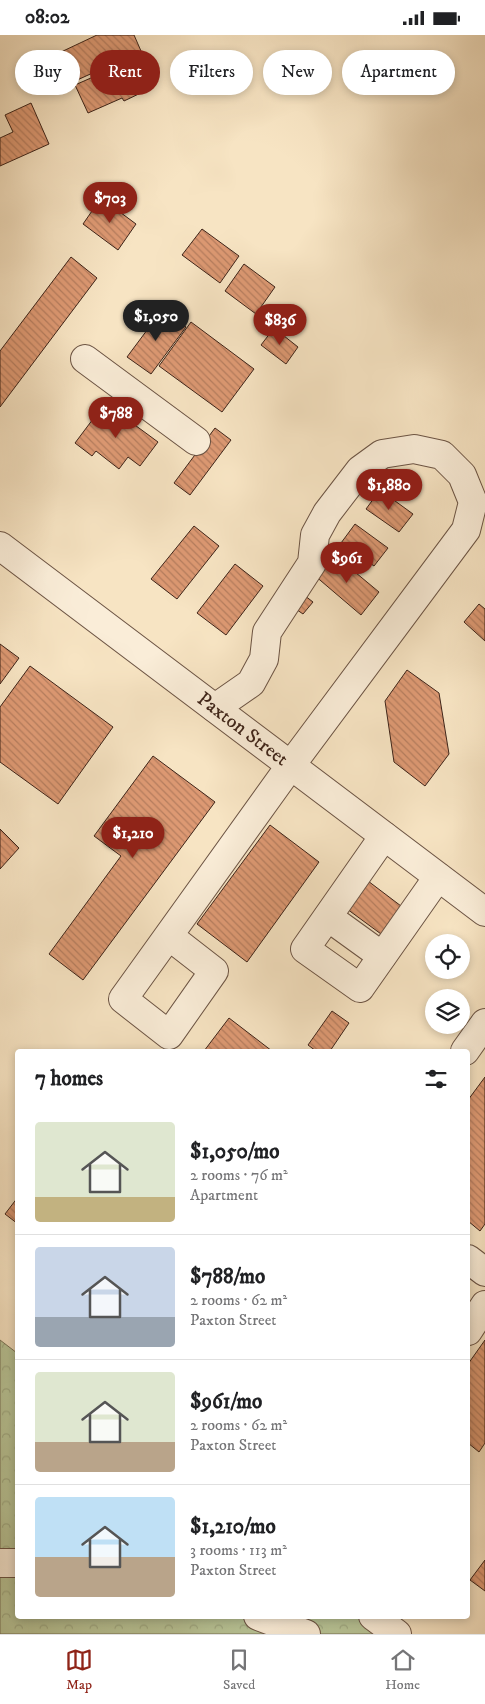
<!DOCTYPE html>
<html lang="en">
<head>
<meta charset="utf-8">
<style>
  body { margin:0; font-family:"IM FELL DW Pica",serif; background:#f6f6f6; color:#202124; height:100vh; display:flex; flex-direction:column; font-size:19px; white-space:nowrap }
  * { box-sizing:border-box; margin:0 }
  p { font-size:16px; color:#757577 }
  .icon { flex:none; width:28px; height:28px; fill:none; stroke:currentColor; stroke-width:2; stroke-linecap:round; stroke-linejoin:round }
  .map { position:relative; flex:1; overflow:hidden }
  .drawer { position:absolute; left:15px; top:1014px; width:455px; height:570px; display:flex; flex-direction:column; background:#fff; border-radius:5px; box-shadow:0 2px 8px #0003 }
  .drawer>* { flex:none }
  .banner { position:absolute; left:15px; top:15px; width:455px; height:45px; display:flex; gap:10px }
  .controls { position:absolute; left:425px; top:899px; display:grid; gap:10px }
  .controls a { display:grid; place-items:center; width:45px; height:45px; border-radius:50%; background:#fff; box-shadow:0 2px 8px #0003; font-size:25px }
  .price { position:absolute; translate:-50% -42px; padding:0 11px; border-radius:18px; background:#8f2418; color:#fff; font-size:16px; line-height:32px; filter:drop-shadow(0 1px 2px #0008) }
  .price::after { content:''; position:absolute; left:50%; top:30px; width:15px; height:11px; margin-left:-8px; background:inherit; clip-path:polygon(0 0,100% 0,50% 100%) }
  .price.on { background:#222; color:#fff }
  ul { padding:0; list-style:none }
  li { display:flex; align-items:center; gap:15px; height:125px; padding:0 20px }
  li+li { border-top:1px solid #e0e0e0 }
  li span { display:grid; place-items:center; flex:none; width:140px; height:100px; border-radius:5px; color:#555 }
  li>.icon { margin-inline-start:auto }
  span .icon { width:60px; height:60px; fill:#fffc; stroke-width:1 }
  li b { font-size:21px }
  h2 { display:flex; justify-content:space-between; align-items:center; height:60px; padding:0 20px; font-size:21px }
  .chip { padding:0 18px; border-radius:22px; background:#fff; box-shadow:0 2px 8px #0003; font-size:18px; line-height:45px }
  .chip.on { background:#8f2418; color:#fff }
  .status { display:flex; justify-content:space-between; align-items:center; height:35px; padding:0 25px; background:#fff; direction:ltr }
  .status svg { height:14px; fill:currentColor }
  .menu { display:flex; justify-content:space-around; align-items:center; height:70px; border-top:1px solid #e0e0e0; background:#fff; font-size:14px; color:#757577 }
  .menu a { display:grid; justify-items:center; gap:2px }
  .menu .on { color:#8f2418 }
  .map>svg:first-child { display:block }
  .forest { fill:url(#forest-crowns); stroke:#7b7458 }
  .building { fill:url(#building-back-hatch); stroke:#3e2419 }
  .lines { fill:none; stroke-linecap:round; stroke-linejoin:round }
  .minor-casing { stroke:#6c5444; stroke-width:30 }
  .minor { stroke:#faedd8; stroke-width:28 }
  .labels { text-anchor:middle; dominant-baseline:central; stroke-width:5; stroke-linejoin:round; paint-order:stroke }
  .street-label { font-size:20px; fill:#3e2419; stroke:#faedd8 }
</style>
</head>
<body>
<div class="status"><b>08:02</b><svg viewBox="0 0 49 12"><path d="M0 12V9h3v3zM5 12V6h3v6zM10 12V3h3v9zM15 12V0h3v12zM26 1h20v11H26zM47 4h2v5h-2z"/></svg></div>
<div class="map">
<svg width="485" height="1599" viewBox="0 0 485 1599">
  <defs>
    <pattern id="forest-crowns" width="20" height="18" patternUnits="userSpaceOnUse" patternTransform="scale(1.25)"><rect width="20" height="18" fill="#b8c598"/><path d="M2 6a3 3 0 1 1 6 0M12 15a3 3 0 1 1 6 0" fill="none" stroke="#9fa982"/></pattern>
    <pattern id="building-back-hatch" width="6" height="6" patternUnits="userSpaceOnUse" patternTransform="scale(1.25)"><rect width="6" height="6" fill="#dd9973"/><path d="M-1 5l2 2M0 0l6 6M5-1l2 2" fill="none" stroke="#b57d5e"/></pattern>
  </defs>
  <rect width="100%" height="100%" fill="#f7e4c3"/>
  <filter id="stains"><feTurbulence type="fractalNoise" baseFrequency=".004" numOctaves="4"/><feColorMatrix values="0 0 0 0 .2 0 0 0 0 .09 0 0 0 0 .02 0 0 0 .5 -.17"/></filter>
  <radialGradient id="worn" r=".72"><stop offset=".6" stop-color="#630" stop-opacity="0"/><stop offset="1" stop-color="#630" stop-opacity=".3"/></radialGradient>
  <polygon class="forest" points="0,1305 17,1318 18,1581 362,1581 385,1599 0,1599"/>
  <g class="building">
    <polygon points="97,0 134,0 141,16 75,46 61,17"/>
    <polygon points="136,23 147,55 124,66 122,63 88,78 75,50"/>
    <polygon points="31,68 49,109 0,131 0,103 13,97 5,80"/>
    <polygon points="101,163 136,189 118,215 83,189"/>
    <polygon points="202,194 239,221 220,248 182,220"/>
    <polygon points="71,222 97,243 0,372 0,316"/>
    <polygon points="244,229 275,252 256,279 225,256"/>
    <polygon points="162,275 186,292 151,339 127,322"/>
    <polygon points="191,287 254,334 222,377 159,331"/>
    <polygon points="274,293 298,312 286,329 261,310"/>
    <polygon points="105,368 158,407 140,431 128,422 119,434 96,416 92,421 75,408"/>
    <polygon points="215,393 231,405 190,460 174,448"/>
    <polygon points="380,455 413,479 399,497 366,474"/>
    <polygon points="355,489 388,513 374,531 341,508"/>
    <polygon points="194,491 219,511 177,564 151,544"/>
    <polygon points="332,518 379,557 361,580 314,540"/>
    <polygon points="235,529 263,551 226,600 197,578"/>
    <polygon points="300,557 313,567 303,579 290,570"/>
    <polygon points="479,569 485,574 485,606 464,587"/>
    <polygon points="0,609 19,623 0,649"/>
    <polygon points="30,631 113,692 58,769 0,727 0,672"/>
    <polygon points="407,635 439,658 449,719 425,751 394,727 385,666"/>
    <polygon points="153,721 215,767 83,945 49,919 121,821 94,801"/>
    <polygon points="270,790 319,827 247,927 197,889"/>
    <polygon points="0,794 19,813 0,834"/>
    <polygon points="368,846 401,871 381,899 347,874"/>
    <polygon points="332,976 349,988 330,1016 316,1016 308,1010"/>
    <polygon points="229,983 272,1016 204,1016"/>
    <polygon points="485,1042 485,1189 480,1196 468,1186 468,1065"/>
    <polygon points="18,1162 18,1189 5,1179"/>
    <polygon points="485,1305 485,1408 479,1417 468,1408 468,1329"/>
    <polygon points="485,1525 485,1556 470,1545"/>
  </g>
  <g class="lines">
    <defs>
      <g id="minor">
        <polyline points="85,324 196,406"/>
        <path id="s1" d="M0 511 485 877"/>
        <polyline points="384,801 305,914 360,953 438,842"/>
        <polyline points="328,882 382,921"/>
        <polyline points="169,901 214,936 169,1000 123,964 291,730 466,495 473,467 462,440 442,420 414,414 382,419 360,435 327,478 315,500 312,528 267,597 264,624 251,648 215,673"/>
        <polyline points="465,1016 485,988"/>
        <polyline points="468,1224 485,1237"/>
        <polyline points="468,1296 485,1270"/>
        <polyline points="0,1528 18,1528"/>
        <polyline points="258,1581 306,1599"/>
        <polyline points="373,1581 397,1599"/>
      </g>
    </defs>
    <use href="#minor" class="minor-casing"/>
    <use href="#minor" class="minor"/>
  </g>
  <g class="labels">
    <g class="street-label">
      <text stroke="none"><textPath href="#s1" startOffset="304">Paxton Street</textPath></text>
    </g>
  </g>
  <rect width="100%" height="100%" filter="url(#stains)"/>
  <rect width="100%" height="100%" fill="url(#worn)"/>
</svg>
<div class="controls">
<a><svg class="icon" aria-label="locate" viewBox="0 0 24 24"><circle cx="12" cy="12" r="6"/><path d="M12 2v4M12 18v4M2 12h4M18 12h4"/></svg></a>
<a><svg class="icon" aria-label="layers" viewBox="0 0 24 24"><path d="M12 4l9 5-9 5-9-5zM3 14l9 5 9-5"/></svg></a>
</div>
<b class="price" style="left:110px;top:189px">$703</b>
<b class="price on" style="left:156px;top:307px">$1,050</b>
<b class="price" style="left:280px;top:311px">$836</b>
<b class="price" style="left:116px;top:404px">$788</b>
<b class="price" style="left:389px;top:476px">$1,880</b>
<b class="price" style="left:347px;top:549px">$961</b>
<b class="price" style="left:133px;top:824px">$1,210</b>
<div class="banner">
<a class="chip">Buy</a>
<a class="chip on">Rent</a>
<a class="chip">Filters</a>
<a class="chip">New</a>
<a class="chip">Apartment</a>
</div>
<section class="drawer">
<h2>7 homes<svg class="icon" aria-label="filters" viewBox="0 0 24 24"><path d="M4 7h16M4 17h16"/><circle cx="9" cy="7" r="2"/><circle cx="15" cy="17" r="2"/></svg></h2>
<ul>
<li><span style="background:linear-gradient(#dfe7d0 75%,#c2b280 0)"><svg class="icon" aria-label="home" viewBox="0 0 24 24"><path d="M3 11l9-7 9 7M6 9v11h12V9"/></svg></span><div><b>$1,050/mo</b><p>2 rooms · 76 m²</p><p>Apartment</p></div></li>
<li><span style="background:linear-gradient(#c9d6e8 70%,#9aa5b1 0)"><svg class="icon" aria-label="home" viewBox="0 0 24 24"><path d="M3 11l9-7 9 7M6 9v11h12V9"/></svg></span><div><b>$788/mo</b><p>2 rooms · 62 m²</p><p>Paxton Street</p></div></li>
<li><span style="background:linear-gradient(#dfe7d0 70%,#b9a48a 0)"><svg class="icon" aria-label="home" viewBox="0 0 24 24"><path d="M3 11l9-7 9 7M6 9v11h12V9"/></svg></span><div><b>$961/mo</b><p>2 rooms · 62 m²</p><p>Paxton Street</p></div></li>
<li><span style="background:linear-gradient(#bfe0f5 60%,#b9a48a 0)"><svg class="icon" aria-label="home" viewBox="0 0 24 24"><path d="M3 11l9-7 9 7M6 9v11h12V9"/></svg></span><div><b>$1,210/mo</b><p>3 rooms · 113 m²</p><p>Paxton Street</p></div></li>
</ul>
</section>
</div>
<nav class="menu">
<a class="on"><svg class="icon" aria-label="map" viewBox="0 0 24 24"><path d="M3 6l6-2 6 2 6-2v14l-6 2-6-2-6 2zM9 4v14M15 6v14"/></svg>Map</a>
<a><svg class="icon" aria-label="saved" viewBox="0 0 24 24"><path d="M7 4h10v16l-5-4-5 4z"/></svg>Saved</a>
<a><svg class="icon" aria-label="home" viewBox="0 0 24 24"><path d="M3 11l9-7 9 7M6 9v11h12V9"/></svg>Home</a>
</nav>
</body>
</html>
